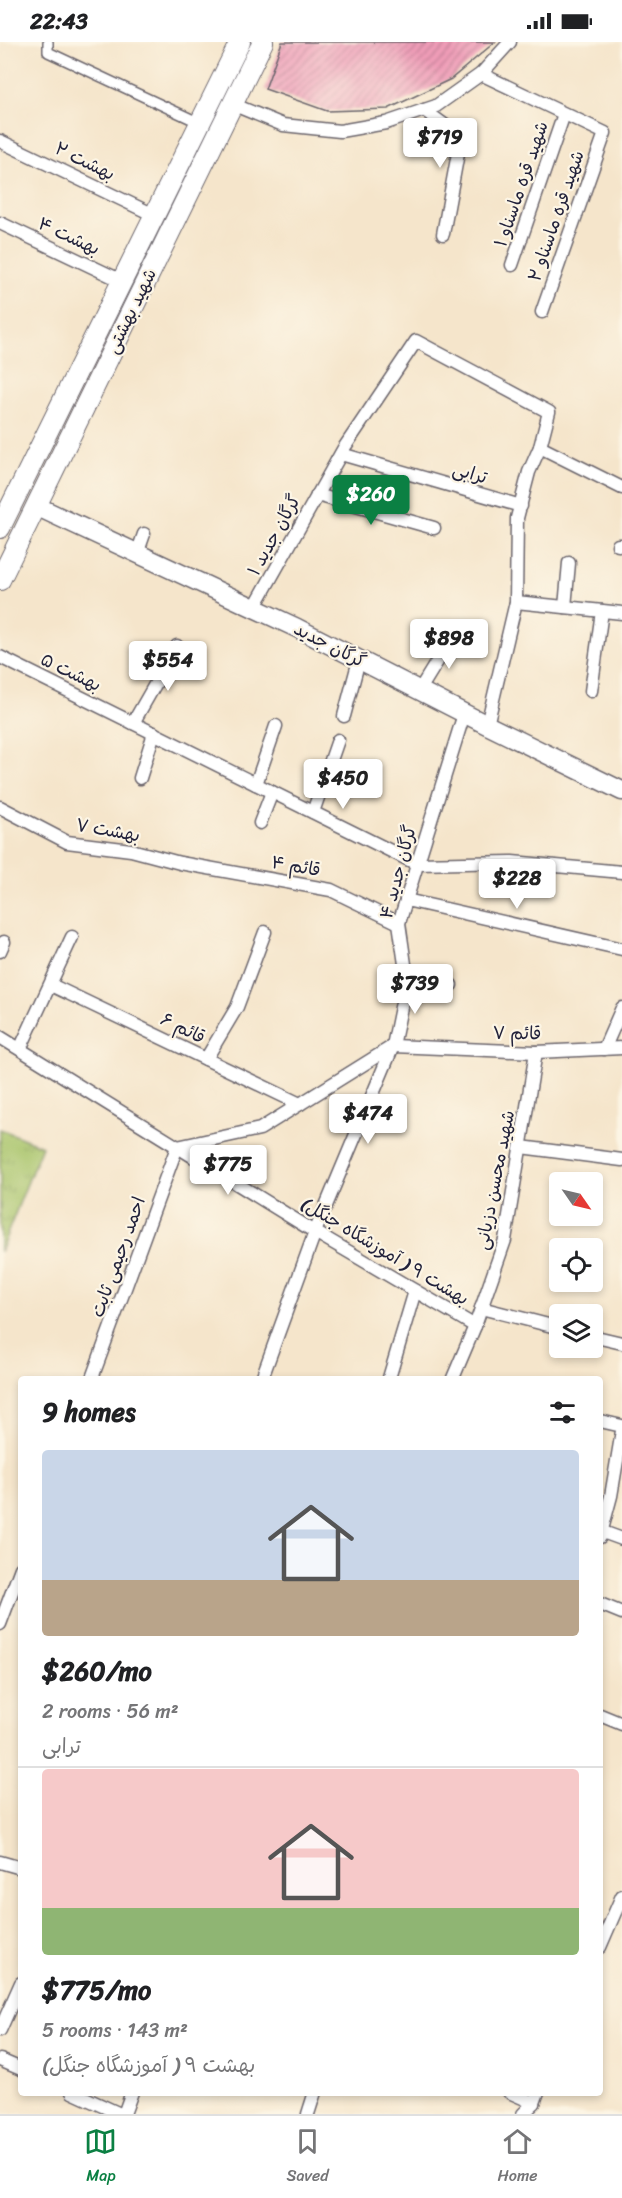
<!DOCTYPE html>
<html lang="en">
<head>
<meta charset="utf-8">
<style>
  body { margin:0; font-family:Sriracha,"Playpen Sans Arabic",sans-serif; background:#f6f6f6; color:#202124; height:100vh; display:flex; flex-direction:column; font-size:22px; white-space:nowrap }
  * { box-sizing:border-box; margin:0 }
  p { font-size:20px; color:#757577 }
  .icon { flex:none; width:33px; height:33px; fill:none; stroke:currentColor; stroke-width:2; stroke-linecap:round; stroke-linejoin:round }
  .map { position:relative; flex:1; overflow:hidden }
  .side { position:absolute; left:18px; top:1334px; width:585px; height:720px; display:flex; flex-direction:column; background:#fff; border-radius:6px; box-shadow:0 3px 9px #0003 }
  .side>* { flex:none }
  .needle { width:39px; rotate:124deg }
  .fabs { position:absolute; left:549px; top:1130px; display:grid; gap:12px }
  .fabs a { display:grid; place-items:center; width:54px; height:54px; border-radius:6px; background:#fff; box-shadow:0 3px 9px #0003; font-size:30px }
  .price { position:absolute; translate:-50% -51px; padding:0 14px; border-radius:6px; background:#fff; color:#222; font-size:20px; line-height:39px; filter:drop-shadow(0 2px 3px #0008) }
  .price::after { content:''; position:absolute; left:50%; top:36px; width:18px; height:14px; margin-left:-9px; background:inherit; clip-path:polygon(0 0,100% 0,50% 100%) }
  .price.active { background:#0b8043; color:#fff }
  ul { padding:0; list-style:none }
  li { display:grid; align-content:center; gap:12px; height:318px; padding:0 24px }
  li+li { border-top:2px solid #e0e0e0 }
  li span { display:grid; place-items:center; height:186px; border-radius:6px; color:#555 }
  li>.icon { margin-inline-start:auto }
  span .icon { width:108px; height:108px; fill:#fffc; stroke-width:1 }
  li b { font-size:26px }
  h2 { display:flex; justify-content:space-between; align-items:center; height:72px; padding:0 24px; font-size:26px }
  .status { display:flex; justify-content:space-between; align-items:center; height:42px; padding:0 30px; background:#fff; direction:ltr }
  .status svg { height:16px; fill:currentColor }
  .menu { display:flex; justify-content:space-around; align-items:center; height:84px; border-top:2px solid #e0e0e0; background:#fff; font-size:16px; color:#757577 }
  .menu a { display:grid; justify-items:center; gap:3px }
  .menu .active { color:#0b8043 }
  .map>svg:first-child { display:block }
  .grass { fill:url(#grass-tufts); stroke:#657353; stroke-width:1.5 }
  .building { fill:url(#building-hatch) }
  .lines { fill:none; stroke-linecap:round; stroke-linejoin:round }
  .pedestrian-casing { stroke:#6c666d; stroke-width:12 }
  .minor-casing { stroke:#6c666d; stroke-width:15 }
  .secondary-casing { stroke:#6c666d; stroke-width:21 }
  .primary-casing { stroke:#6c666d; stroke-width:22 }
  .pedestrian { stroke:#fff; stroke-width:9 }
  .minor { stroke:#fff; stroke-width:12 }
  .secondary { stroke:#fff; stroke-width:18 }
  .primary { stroke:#fff; stroke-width:20 }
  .labels { text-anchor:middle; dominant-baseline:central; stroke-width:4.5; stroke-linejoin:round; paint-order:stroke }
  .street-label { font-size:18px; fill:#22223b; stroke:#fcf5e5 }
</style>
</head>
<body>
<div class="status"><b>22:43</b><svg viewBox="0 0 49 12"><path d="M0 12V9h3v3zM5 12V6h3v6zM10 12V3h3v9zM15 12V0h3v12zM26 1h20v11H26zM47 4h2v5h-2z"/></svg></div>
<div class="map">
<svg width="622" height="2072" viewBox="0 0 622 2072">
  <defs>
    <pattern id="grass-tufts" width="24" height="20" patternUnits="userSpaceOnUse" patternTransform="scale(1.5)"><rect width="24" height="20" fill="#a8c46b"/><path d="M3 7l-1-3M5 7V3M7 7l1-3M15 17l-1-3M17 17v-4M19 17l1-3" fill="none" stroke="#90a85e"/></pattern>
    <pattern id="building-hatch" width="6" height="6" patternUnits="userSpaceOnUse" patternTransform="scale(1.5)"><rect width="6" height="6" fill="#ef9cb7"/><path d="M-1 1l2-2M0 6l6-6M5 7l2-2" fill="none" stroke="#c17f96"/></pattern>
  </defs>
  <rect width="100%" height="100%" fill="#fcf5e5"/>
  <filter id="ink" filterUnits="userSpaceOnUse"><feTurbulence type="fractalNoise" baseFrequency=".0167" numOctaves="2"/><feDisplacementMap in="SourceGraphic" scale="12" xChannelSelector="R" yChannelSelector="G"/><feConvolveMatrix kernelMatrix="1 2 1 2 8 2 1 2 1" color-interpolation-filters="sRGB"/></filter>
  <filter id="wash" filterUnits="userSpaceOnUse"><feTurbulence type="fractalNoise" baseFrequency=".008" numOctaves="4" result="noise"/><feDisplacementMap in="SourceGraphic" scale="24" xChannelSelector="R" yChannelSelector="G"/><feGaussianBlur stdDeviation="1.35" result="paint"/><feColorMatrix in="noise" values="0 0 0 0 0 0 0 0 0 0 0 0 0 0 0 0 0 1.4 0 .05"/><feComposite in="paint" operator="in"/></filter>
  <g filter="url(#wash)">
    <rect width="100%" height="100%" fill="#f5e5cb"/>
    <polygon class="grass" points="0,1087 42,1104 0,1210"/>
    <g id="blocks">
      <polygon class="building" points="282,0 495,0 451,37 388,67 327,69 265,47"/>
    </g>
  </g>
  <g filter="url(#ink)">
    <use href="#blocks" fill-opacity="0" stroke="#6c666d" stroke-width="1.5"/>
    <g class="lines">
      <defs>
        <polyline id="pedestrian" points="48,0 48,10 200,81"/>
        <g id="minor">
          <polyline points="481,32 605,91 542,270"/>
          <polyline points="232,62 283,83 340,89 386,81 436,64 481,32 510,0"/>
          <polyline points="424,68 461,95 443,192"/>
          <polyline points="0,99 154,173"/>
          <polyline points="0,181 122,239"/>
          <polyline points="512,223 564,72"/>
          <polyline points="540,405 622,446"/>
          <polyline points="341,412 521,464"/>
          <polyline points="317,453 434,486"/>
          <polyline points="618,503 622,503"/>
          <polyline points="137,512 144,492"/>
          <polyline points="516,560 622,571"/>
          <polyline points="565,565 569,521"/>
          <polyline points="254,566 344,406 416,299 549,370 540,405 529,430 517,476 516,560 487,683"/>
          <polyline points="0,615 417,822 512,820 622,830"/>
          <polyline points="419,649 454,592"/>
          <polyline points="591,649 602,569"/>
          <polyline points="344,674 359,618"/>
          <polyline points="133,681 177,604"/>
          <polyline points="140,736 154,691"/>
          <polyline points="256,742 276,684"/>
          <polyline points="0,765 67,800 131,808 180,821 331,848 399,881"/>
          <polyline points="313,770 338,698"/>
          <polyline points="260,781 272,750"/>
          <polyline points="406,858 622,907"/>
          <polyline points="0,909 4,900"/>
          <polyline points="407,936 451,943"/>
          <polyline points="51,943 300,1062"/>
          <polyline points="0,995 315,1190 475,1284"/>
          <polyline points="393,1004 536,1010 622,1006"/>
          <polyline points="20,1007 72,895"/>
          <polyline points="604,1007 622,966"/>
          <polyline points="206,1017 237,965 265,890"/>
          <polyline points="521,1105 622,1118"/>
          <polyline points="481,1266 560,1286"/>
          <polyline points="592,1294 622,1301"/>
          <polyline points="92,1336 177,1105 260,1087 393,1004"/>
          <polyline points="262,1336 315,1190 393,1004 407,936 399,881 464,672"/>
          <polyline points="389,1336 415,1249"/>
          <polyline points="453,1336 475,1284 505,1198 536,1010"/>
          <polyline points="600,1379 622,1384"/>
          <polyline points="600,1489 622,1497"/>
          <polyline points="600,1495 611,1454 622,1389"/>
          <polyline points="600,1562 622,1571"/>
          <polyline points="0,1582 21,1526"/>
          <polyline points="600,1673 622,1682"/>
          <polyline points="0,1820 21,1826"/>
          <polyline points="600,1905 622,1854"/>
          <polyline points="0,1988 21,1941"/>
          <polyline points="0,2018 21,2027"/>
          <polyline points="72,2050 120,2072"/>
          <polyline points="509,2050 534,2061"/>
          <polyline points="124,2072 132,2050"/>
          <polyline points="308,2072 315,2050"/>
          <polyline points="523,2072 534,2061 538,2050"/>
        </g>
        <polyline id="secondary" points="36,464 297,586 487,683 622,749"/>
        <g id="primary">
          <polyline points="0,486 240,0"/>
          <polyline points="0,538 263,0"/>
        </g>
      </defs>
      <use href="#pedestrian" class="pedestrian-casing"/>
      <use href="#minor" class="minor-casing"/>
      <use href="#secondary" class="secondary-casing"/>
      <use href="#primary" class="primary-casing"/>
      <use href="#pedestrian" class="pedestrian"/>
      <use href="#minor" class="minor"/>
      <use href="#secondary" class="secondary"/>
      <use href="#primary" class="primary"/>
    </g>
  </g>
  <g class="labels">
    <g class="street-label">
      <text transform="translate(85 119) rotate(26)">بهشت ۲</text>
      <text transform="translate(521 142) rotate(-71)">۱ شهید قره ماسناو</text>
      <text transform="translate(556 174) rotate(-71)">۲ شهید قره ماسناو</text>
      <text transform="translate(69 194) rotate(25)">۴ بهشت</text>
      <text transform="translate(131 269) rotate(-64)">شهید بهشتی</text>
      <text transform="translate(470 431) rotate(16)">ترابی</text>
      <text transform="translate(274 493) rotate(-61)">گرگان جدید ۱</text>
      <text transform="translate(330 603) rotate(27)">گرگان جدید</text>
      <text transform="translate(71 630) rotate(26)">بهشت ۵</text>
      <text transform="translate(108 788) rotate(10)">بهشت ۷</text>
      <text transform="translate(296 824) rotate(10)">قائم ۴</text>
      <text transform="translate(398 830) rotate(-75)">گرگان جدید ۴</text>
      <text transform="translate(183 986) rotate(26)">قائم ۶</text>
      <text transform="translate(517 991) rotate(1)">۷ قائم</text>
      <text transform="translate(495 1138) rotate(-79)">شهید محسن دزیانی</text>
      <text transform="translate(385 1209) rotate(31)">بهشت ۹ ( آموزشگاه جنگل)</text>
      <text transform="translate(118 1215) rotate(-70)">احمد رحیمی ثابت</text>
    </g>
  </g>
</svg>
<div class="fabs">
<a><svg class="needle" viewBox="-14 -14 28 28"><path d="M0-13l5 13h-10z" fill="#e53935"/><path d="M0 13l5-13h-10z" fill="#757577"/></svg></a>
<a><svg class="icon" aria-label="locate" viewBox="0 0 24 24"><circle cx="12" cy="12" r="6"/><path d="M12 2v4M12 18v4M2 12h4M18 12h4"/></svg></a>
<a><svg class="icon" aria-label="layers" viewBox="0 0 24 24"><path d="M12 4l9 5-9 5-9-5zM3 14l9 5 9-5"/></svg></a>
</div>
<b class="price" style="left:440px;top:127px">$719</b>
<b class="price active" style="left:371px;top:484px">$260</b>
<b class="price" style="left:449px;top:628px">$898</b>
<b class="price" style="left:168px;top:650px">$554</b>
<b class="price" style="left:343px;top:768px">$450</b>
<b class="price" style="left:517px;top:868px">$228</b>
<b class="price" style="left:415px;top:973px">$739</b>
<b class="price" style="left:368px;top:1103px">$474</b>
<b class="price" style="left:228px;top:1154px">$775</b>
<section class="side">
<h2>9 homes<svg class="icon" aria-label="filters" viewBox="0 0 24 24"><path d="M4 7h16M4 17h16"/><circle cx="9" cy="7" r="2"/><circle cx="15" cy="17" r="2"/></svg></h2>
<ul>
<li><span style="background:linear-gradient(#c9d6e8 70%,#b9a48a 0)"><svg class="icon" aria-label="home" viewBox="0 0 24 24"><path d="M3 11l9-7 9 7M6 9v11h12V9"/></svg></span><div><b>$260/mo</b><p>2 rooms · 56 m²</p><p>ترابی</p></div></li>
<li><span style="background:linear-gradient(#f6c9c9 75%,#8fb573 0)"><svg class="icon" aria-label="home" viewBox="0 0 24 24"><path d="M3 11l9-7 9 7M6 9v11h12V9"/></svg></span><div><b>$775/mo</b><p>5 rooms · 143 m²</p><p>بهشت ۹ ( آموزشگاه جنگل)</p></div></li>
</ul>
</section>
</div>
<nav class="menu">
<a class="active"><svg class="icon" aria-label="map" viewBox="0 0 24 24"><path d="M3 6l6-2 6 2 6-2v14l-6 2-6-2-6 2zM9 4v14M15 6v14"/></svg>Map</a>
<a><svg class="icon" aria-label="saved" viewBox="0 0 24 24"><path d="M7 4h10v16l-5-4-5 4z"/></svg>Saved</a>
<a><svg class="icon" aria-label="home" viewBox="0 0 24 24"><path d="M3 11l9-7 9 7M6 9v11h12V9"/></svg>Home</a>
</nav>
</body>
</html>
